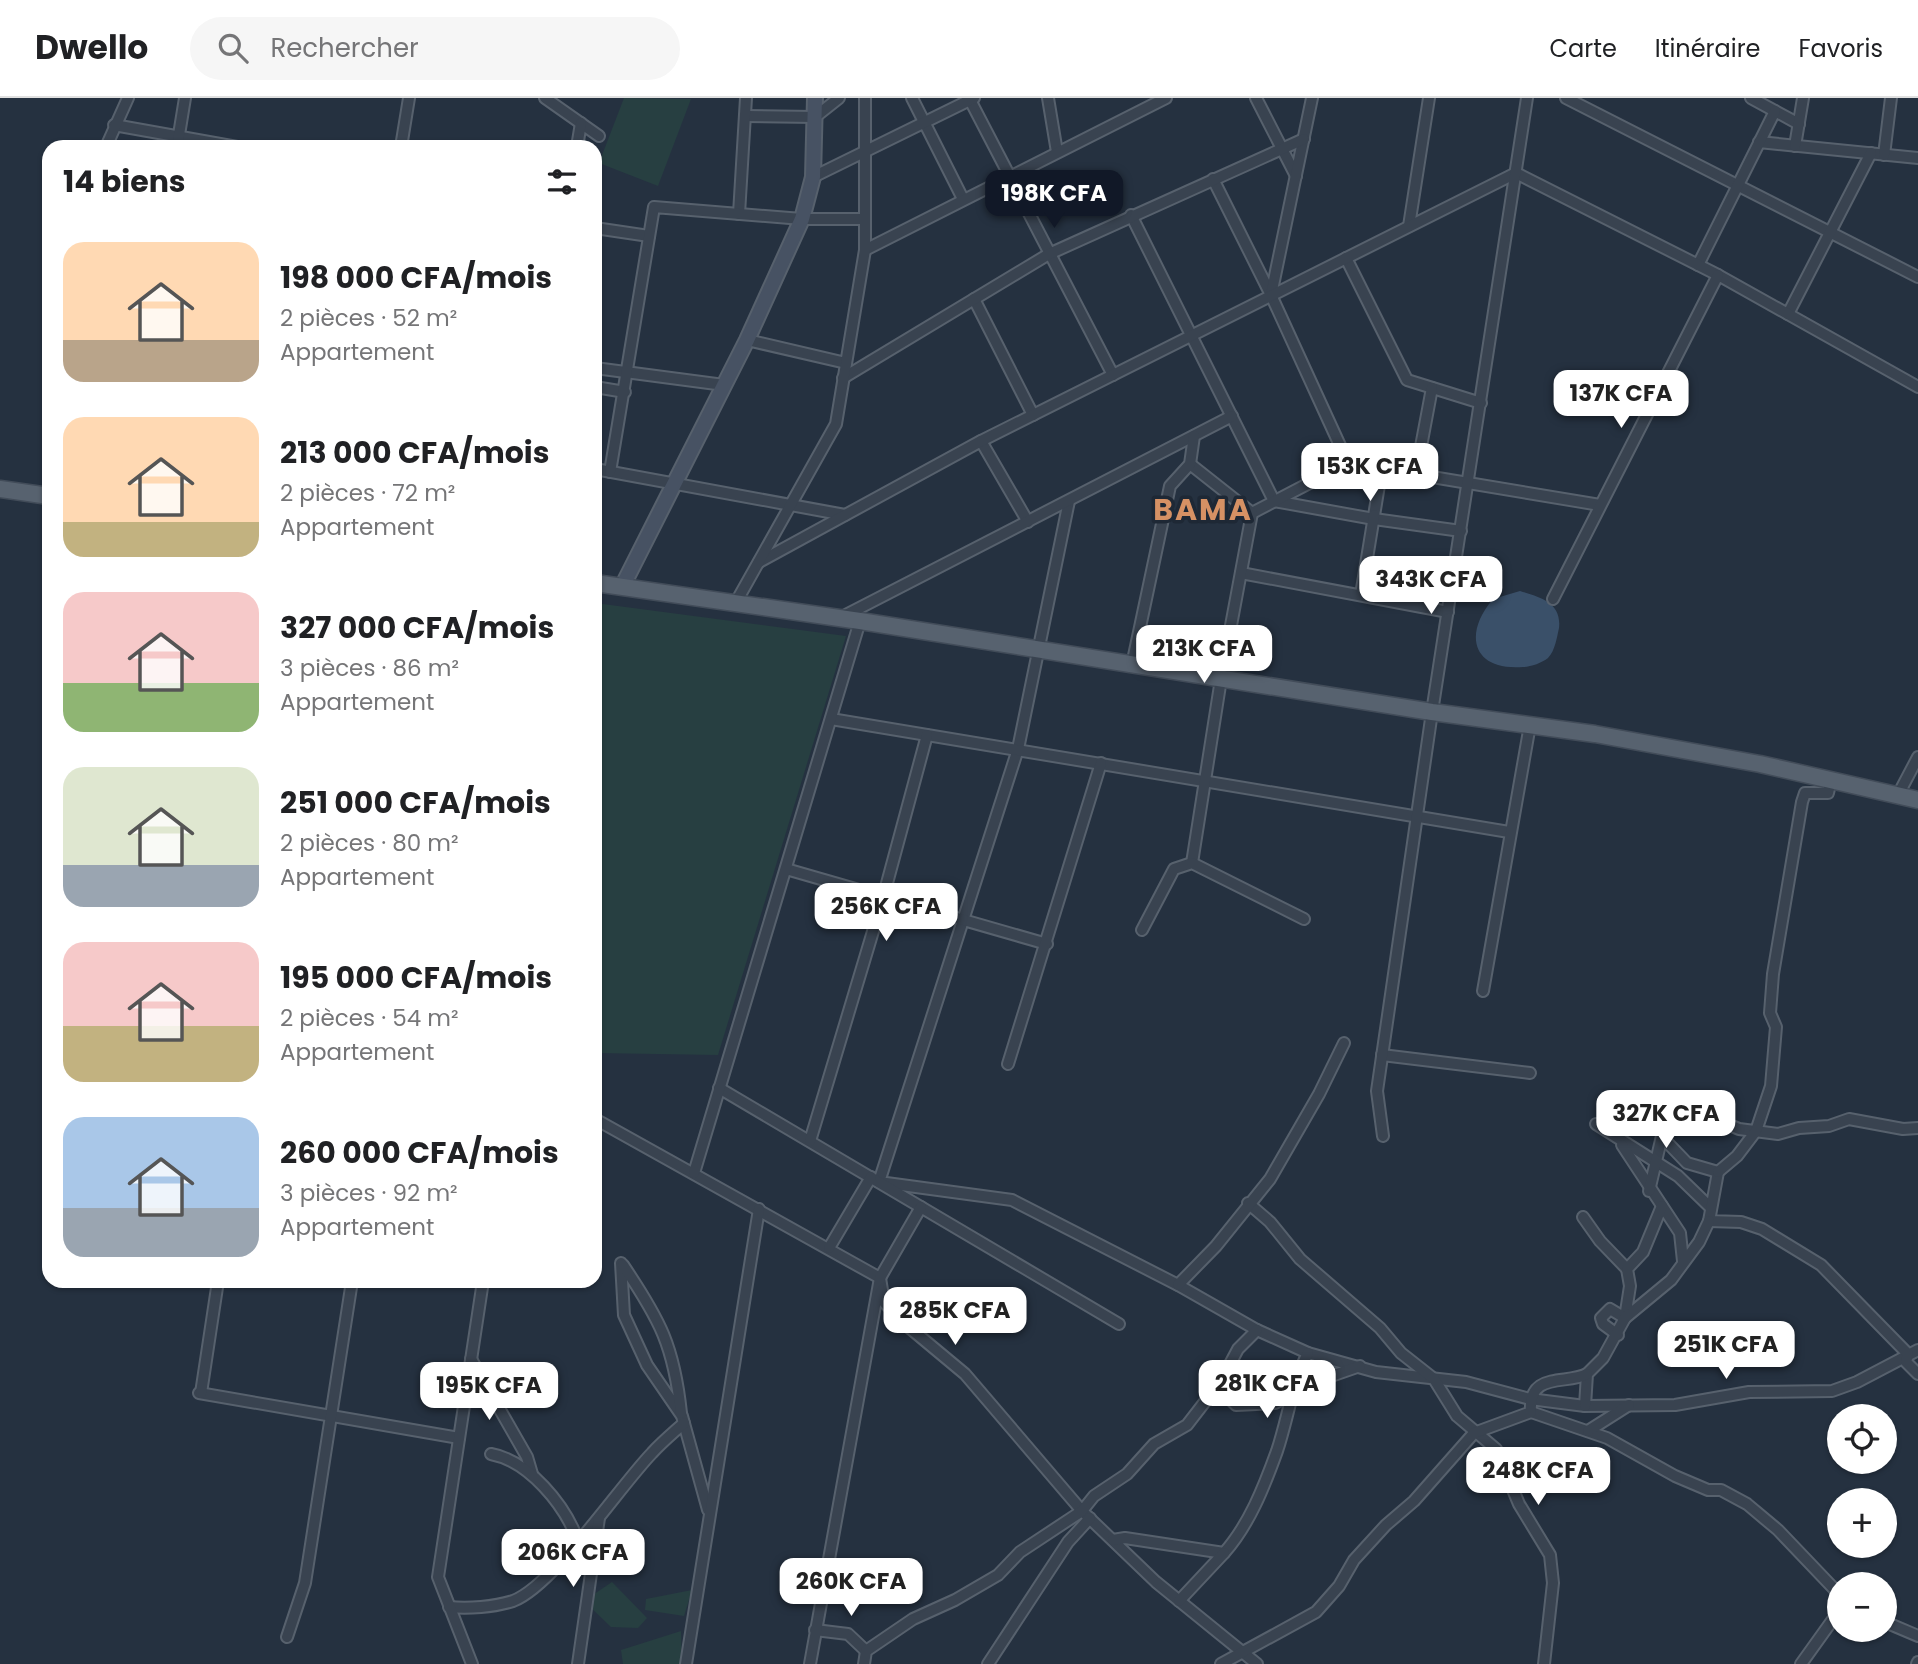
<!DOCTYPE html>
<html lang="fr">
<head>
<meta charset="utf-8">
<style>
  body { margin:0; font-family:Poppins,sans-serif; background:#f6f6f6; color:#202124; height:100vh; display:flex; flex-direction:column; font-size:26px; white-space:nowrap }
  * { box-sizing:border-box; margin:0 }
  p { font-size:23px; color:#757577 }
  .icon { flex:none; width:38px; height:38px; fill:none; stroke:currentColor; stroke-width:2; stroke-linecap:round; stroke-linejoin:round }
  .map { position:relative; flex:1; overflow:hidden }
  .panel { position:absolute; left:42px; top:42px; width:560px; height:1148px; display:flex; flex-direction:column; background:#fff; border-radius:21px; box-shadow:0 2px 5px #0004 }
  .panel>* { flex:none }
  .controls { position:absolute; left:1827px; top:1306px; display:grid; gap:14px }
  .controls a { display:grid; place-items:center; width:70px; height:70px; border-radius:50%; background:#fff; box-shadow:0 2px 5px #0004; font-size:35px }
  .price { position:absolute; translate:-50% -60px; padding:0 16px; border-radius:14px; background:#fff; color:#222; font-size:23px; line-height:46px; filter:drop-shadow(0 2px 4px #0008) }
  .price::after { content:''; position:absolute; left:50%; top:42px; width:21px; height:16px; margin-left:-10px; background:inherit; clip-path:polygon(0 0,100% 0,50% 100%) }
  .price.on { background:#111827; color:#fff }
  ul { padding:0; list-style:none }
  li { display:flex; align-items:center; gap:21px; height:175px; padding:0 21px }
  li span { display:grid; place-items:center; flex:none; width:196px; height:140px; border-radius:21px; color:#555 }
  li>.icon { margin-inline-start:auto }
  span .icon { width:84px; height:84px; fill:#fffc; stroke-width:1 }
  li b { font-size:30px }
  h2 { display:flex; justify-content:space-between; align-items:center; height:84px; padding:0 21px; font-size:30px }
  header { display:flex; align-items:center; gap:42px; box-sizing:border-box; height:98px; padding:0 35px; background:#fff; border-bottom:2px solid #e0e0e0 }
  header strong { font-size:33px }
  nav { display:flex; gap:38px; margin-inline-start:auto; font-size:24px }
  .search { width:490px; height:63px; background:#f6f6f6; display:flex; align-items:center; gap:18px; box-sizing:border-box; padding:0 24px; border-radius:38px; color:#757577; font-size:26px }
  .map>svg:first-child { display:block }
  .green { fill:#273f41 }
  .water { fill:#3a5069 }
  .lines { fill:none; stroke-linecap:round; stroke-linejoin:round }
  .street-casing { stroke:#57616d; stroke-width:14 }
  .secondary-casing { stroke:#57616d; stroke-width:18 }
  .primary-casing { stroke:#424c59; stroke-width:19 }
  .street { stroke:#394350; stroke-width:10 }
  .secondary { stroke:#475263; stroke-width:14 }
  .primary { stroke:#57626f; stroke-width:16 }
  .labels { text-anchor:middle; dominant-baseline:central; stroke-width:7; stroke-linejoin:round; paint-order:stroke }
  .district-label { font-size:30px; font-weight:bold; letter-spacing:2px; fill:#d69164; stroke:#1e2835 }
</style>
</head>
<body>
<header>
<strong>Dwello</strong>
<div class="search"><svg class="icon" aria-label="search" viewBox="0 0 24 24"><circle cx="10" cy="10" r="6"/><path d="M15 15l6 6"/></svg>Rechercher</div>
<nav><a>Carte</a><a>Itinéraire</a><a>Favoris</a></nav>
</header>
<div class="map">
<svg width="1918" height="1566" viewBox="0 0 1918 1566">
  <rect width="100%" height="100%" fill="#253140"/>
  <g class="green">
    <polygon points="624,0 691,1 658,88 599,65"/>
    <polygon points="595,505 846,538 718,957 595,955"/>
    <polygon points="612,1484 647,1520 638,1530 611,1529 584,1503"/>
    <polygon points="692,1492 684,1518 645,1512 646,1501"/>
    <polygon points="681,1533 682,1566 623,1566 621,1552"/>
  </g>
  <path class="water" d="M1520 493C1539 499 1562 504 1559 530 1557 539 1555 553 1548 560 1542 565 1530 569 1523 569 1472 573 1463 536 1493 501Z"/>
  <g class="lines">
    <defs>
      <g id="street">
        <polyline points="545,0 599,38"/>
        <polyline points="912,0 963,101"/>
        <polyline points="969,0 1113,277"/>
        <polyline points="1048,0 1057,54"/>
        <polyline points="1256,0 1296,78"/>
        <polyline points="1566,0 1918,179"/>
        <polyline points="1751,0 1799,26"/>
        <polyline points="745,18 815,19 839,0"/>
        <polyline points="114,27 237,49"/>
        <polyline points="1759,44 1918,60"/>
        <polyline points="1795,48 1803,0"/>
        <polyline points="106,49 128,0"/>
        <polyline points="177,49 185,0"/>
        <polyline points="401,49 409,0"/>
        <polyline points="577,49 581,25"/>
        <polyline points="1884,57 1891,0"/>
        <polyline points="813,79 974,0"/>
        <polyline points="1213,81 1271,197 1348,365"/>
        <polyline points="739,116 746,0"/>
        <polyline points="1131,117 1274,403 1374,421 1461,433"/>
        <polyline points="1409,128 1429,0"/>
        <polyline points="595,130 649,138"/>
        <polyline points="865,152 1166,0"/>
        <polyline points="1346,160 1407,282 1481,305"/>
        <polyline points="1698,167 1775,13"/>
        <polyline points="1271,197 1312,0"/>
        <polyline points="974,201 1033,317"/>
        <polyline points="1788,216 1871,55"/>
        <polyline points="747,242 846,265"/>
        <polyline points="595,270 724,287"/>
        <polyline points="843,280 1049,156 1304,41"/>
        <polyline points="595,289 625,294"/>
        <polyline points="981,343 1028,424"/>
        <polyline points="1190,366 1252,415"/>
        <polyline points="595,371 845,417"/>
        <polyline points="610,374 654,109 802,121 864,121"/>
        <polyline points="1416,375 1432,290"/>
        <polyline points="1069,403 1018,651 879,1084 1012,1102 1178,1187 1257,1232 1308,1255 1376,1274 1466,1284 1530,1301 1585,1308 1675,1307 1749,1294 1832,1293 1857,1284 1918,1252"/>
        <polyline points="1252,415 1348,365 1600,407"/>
        <polyline points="759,464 981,343 1516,75 1718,177 1918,289"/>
        <polyline points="1241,475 1448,514"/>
        <polyline points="1361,497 1382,369"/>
        <polyline points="1553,501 1718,177"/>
        <polyline points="735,506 836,326 865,152 865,0"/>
        <polyline points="840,520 1232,318"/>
        <polyline points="1132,567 1170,388 1190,366 1194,338"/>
        <polyline points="831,621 1509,734"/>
        <polyline points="1898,697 1918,659"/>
        <polyline points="1192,765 1221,581 1252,415"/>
        <polyline points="786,771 1047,846"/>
        <polyline points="1142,832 1174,771 1192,765 1304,821"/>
        <polyline points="1483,893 1530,627"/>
        <polyline points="1382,957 1530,975"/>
        <polyline points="1008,966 1101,665"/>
        <polyline points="719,990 1119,1226"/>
        <polyline points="1666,1010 1718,1022 1739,1031 1778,1036 1799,1030 1829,1028 1849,1021 1903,1031 1918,1030"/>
        <polyline points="595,1021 880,1180 884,1204 905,1226 965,1276 1082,1413 1156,1484 1257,1566"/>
        <polyline points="1596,1026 1678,1078 1710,1109"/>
        <polyline points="1383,1038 1377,993 1432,614 1527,0"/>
        <polyline points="1663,1040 1687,1065 1718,1074 1709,1123 1741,1124 1762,1131 1821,1167 1908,1256 1906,1264 1918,1276"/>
        <polyline points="810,1043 883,800 927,637"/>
        <polyline points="1622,1047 1680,1135 1683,1163"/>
        <polyline points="1718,1074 1737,1058 1756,1033 1771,988 1776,929 1770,915 1773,876 1802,704 1805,695 1828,695 1831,682"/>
        <polyline points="694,1075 860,523"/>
        <polyline points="1649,1093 1666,1021"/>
        <polyline points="1248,1105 1270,1124 1300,1161 1380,1230 1401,1255 1434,1281 1457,1318 1496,1351 1519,1406 1550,1457 1553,1485 1544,1566"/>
        <polyline points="1583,1119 1600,1143 1627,1171"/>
        <polyline points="829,1150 871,1079"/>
        <polyline points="621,1165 624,1217 647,1267 682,1318 708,1412"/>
        <path d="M623 1167C660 1222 674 1248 681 1315"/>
        <polyline points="1178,1187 1216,1148 1270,1081 1319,996 1344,945"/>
        <polyline points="1625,1220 1630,1188 1627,1171 1643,1154 1662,1108"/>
        <polyline points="1618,1237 1603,1226 1601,1220 1610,1211 1625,1220"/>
        <polyline points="471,1261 527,1359 532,1376"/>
        <polyline points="1221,1283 1228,1299 1236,1307 1275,1305 1317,1283 1360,1268"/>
        <polyline points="199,1295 459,1340"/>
        <polyline points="201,1295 218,1183"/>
        <polyline points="1585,1308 1587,1276 1603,1260 1625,1220 1671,1182 1699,1144 1709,1123"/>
        <polyline points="1531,1314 1607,1340 1675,1378 1708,1392 1721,1392 1747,1406 1778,1432 1839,1496"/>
        <polyline points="1588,1333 1629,1307"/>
        <path d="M491 1356C529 1363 565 1407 578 1443"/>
        <path d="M1113 1442 1125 1440 1224 1455C1249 1427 1264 1389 1277 1353 1288 1320 1292 1286 1308 1255"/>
        <polyline points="1179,1503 1224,1455"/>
        <path d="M449 1509C468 1511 494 1509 513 1503 553 1488 620 1388 652 1355 662 1344 673 1335 684 1325"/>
        <polyline points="1885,1524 1918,1538"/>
        <polyline points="815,1532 848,1536 866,1553"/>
        <polyline points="287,1539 305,1485 352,1183"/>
        <polyline points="472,1566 438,1479 483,1183"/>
        <polyline points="578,1566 599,1420"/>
        <polyline points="686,1566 759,1111"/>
        <polyline points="810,1566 880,1180 921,1109"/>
        <polyline points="864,1566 866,1553 913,1521 955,1502 998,1477 1020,1454 1082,1413 1094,1398 1127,1376 1154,1346 1187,1327 1221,1283 1238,1251 1257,1232"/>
        <polyline points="988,1566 1068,1444 1090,1420"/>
        <path d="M1221 1566 1316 1514 1339 1488 1354 1462 1386 1427 1414 1403 1474 1335 1531 1314C1528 1273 1566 1287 1587 1276"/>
        <polyline points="1801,1566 1839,1513"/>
        <polyline points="1917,1566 1918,1564"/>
      </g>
      <polyline id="secondary" points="622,489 747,242 802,121 813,79 815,0"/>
      <g id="primary">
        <polyline points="0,391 49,398"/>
        <polyline points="595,485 860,523 1432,614 1595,636 1760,666 1918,702"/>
      </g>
    </defs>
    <use href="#street" class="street-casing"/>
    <use href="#secondary" class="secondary-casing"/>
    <use href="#primary" class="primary-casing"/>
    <use href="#street" class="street"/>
    <use href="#secondary" class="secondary"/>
    <use href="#primary" class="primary"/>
  </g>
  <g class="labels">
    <g class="district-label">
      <text x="1203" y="411">BAMA</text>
    </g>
  </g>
</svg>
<div class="controls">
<a><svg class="icon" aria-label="locate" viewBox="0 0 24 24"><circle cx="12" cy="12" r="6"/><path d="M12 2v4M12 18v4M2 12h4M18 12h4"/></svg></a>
<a>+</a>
<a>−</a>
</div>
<b class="price on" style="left:1054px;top:132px">198K CFA</b>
<b class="price" style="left:1621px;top:332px">137K CFA</b>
<b class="price" style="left:1370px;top:405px">153K CFA</b>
<b class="price" style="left:1431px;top:518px">343K CFA</b>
<b class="price" style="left:1204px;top:587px">213K CFA</b>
<b class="price" style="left:886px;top:845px">256K CFA</b>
<b class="price" style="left:1666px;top:1052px">327K CFA</b>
<b class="price" style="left:955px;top:1249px">285K CFA</b>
<b class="price" style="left:1726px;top:1283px">251K CFA</b>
<b class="price" style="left:1267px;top:1322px">281K CFA</b>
<b class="price" style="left:489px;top:1324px">195K CFA</b>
<b class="price" style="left:1538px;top:1409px">248K CFA</b>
<b class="price" style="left:573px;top:1491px">206K CFA</b>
<b class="price" style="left:851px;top:1520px">260K CFA</b>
<section class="panel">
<h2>14 biens<svg class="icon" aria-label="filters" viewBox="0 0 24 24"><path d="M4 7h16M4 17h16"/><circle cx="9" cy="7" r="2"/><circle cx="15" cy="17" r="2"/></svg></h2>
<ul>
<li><span style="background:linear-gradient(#ffd9b3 70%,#b9a48a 0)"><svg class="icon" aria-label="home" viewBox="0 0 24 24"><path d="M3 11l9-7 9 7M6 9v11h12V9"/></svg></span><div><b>198 000 CFA/mois</b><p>2 pièces · 52 m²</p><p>Appartement</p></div></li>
<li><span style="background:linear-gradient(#ffd9b3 75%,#c2b280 0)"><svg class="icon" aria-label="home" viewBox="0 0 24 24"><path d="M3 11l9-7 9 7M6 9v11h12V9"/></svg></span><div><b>213 000 CFA/mois</b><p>2 pièces · 72 m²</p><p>Appartement</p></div></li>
<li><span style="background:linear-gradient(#f6c9c9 65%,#8fb573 0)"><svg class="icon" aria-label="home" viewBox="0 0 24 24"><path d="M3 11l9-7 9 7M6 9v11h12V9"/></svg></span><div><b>327 000 CFA/mois</b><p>3 pièces · 86 m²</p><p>Appartement</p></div></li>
<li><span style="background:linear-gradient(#dfe7d0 70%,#9aa5b1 0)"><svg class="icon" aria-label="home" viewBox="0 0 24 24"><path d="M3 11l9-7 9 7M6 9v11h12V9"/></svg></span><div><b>251 000 CFA/mois</b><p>2 pièces · 80 m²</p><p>Appartement</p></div></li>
<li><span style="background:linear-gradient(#f6c9c9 60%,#c2b280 0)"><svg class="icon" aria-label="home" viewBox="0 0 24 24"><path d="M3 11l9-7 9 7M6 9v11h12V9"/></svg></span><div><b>195 000 CFA/mois</b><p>2 pièces · 54 m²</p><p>Appartement</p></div></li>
<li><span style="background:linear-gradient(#a9c7e8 65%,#9aa5b1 0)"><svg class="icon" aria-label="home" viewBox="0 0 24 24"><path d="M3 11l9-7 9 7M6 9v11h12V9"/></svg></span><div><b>260 000 CFA/mois</b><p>3 pièces · 92 m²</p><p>Appartement</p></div></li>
</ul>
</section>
</div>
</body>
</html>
